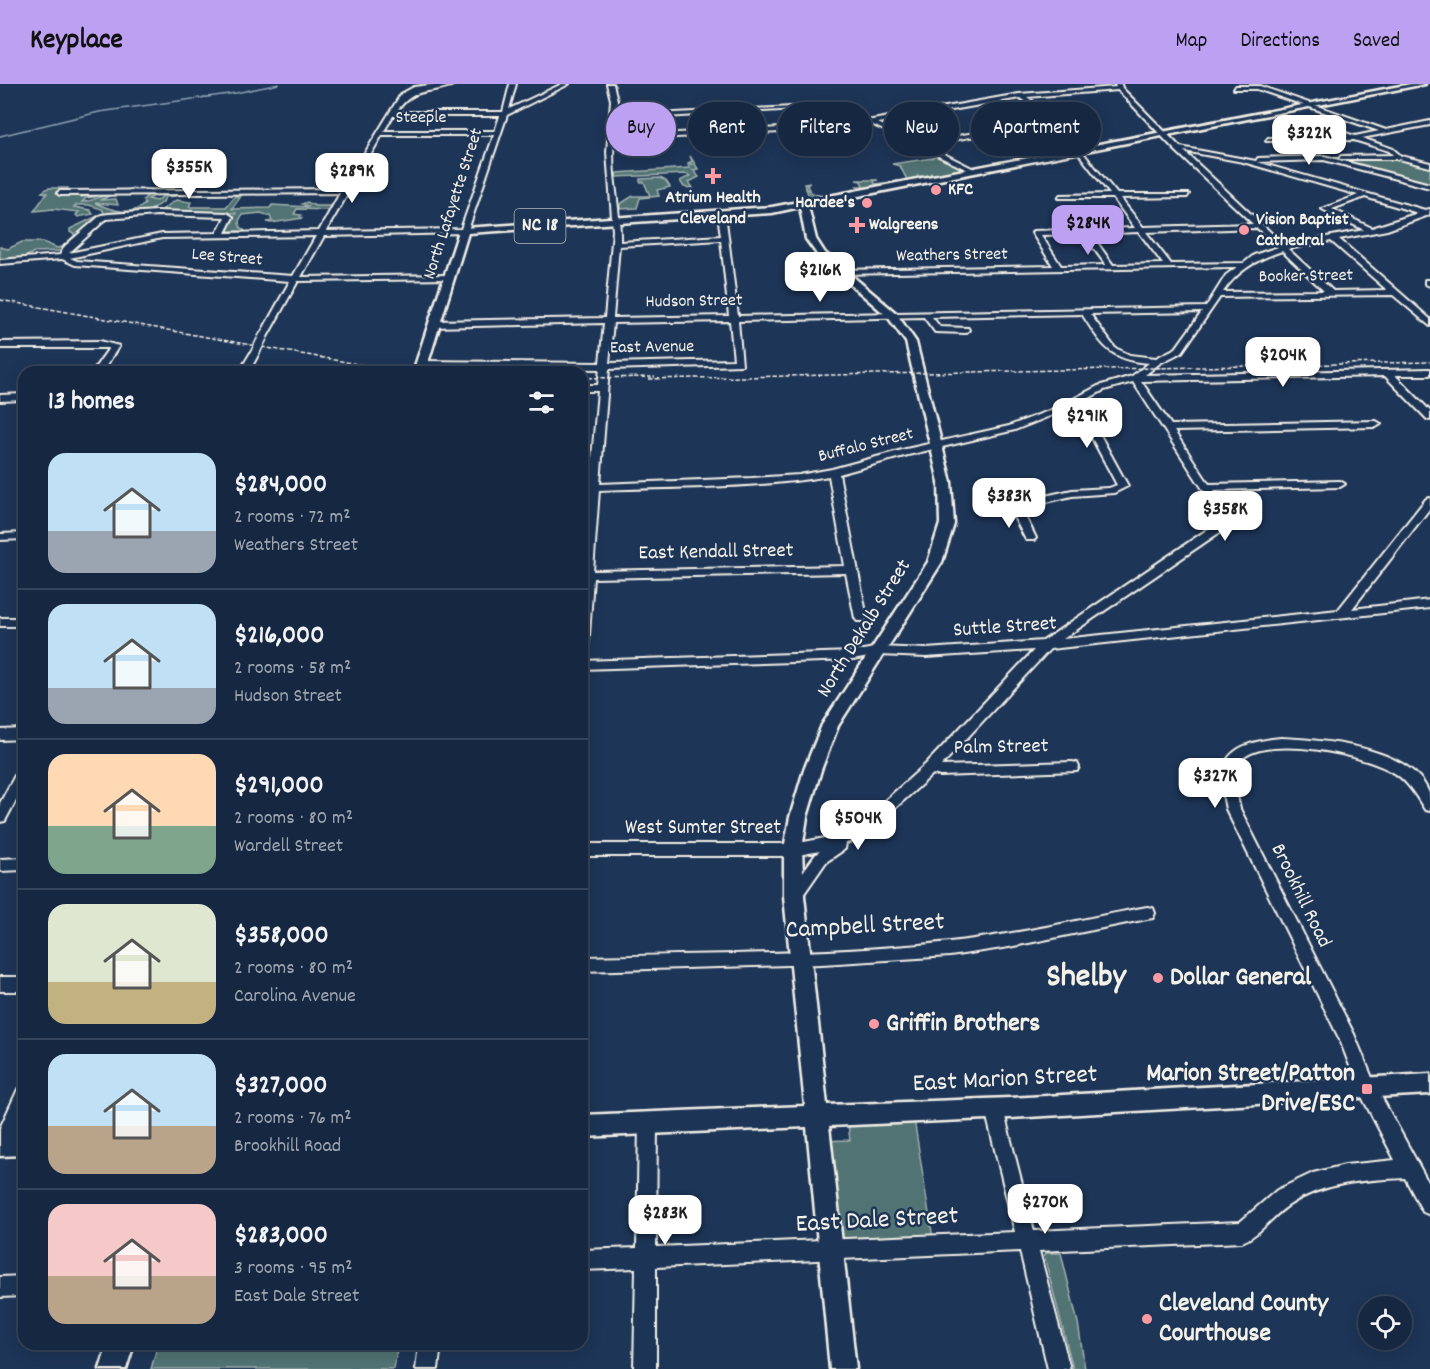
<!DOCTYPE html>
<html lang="en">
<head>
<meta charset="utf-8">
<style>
  body { margin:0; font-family:Dekko,sans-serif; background:#1f3048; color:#f1f3f6; height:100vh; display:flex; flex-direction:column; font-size:22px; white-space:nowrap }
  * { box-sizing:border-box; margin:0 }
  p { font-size:20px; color:#9ea6b1 }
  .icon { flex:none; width:33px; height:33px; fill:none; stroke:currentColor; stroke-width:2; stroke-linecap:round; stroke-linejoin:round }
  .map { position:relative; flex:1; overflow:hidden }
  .sheet { position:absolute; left:18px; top:282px; width:570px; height:984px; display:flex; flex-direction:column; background:#162841; border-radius:18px; box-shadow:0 3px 15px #0003,0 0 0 2px #35445a }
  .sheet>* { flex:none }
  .banner { position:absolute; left:606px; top:18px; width:570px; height:54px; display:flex; gap:12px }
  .controls { position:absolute; left:1358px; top:1212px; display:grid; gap:12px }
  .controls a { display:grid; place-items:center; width:54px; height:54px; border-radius:50%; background:#162841; box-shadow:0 3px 15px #0003,0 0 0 2px #35445a; font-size:30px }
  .price { position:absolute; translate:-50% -51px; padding:0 14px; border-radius:12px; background:#fff; color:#222; font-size:20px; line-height:39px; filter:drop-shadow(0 2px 3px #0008) }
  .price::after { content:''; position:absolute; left:50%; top:36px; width:18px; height:14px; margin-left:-9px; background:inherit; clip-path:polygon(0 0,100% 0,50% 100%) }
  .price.current { background:#bca0f2; color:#111 }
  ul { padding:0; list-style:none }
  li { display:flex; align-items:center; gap:18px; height:150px; padding:0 30px }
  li+li { border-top:2px solid #35445a }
  li span { display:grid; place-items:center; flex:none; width:168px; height:120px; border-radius:18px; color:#555 }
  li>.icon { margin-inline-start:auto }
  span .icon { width:72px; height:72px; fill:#fffc; stroke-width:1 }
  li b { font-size:26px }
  h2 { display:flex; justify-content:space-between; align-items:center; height:72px; padding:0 30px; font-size:26px }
  .chip { padding:0 21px; border-radius:27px; background:#162841; box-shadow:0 3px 15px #0003,0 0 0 2px #35445a; font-size:21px; line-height:54px }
  .chip.current { background:#bca0f2; color:#111 }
  header { display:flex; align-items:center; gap:36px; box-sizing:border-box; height:84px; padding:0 30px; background:#bca0f2; color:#111 }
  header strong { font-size:28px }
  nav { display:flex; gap:33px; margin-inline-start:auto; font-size:21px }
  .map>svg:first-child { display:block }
  .green { fill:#517373; stroke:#a2b2ae; stroke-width:1.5 }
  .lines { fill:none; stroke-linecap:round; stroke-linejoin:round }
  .stream { stroke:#8ea2b4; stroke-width:1.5 }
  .minor-casing { stroke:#f4f1e8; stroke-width:4 }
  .major-casing { stroke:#f4f1e8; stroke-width:5 }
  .minor { fill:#1d3557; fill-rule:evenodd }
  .major { fill:#1d3557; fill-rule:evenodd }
  .rail { stroke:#f4f1e8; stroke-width:1.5; stroke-dasharray:4.5 2; stroke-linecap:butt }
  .minor-bridge-casing { stroke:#f4f1e8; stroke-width:11; stroke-linecap:butt }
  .major-bridge-casing { stroke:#f4f1e8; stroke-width:14; stroke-linecap:butt }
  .minor-bridge { stroke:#1d3557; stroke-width:8 }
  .major-bridge { stroke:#1d3557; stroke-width:10 }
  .poi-dot { fill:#ff9aa2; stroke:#1d3557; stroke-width:2 }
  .labels { text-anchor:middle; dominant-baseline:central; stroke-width:5; stroke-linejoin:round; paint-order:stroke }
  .far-street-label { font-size:18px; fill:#f4f1e8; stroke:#1d3557 }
  .far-poi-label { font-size:18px; font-weight:bold; fill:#f4f1e8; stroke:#1d3557; text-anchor:start }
  .shield { fill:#1d3557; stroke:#b4b9bc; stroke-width:1.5 }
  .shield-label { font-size:20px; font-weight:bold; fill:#f4f1e8 }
  .street-label { font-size:21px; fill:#f4f1e8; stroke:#1d3557 }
  .near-street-label { font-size:26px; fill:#f4f1e8; stroke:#1d3557 }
  .near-poi-label { font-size:26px; font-weight:bold; fill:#f4f1e8; stroke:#1d3557; text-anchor:start }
  .near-district-label { font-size:33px; font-weight:bold; fill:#f4f1e8; stroke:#1d3557 }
</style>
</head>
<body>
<header>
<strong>Keyplace</strong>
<nav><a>Map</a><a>Directions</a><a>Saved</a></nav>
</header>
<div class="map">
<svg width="1430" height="1285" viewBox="0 0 1430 1285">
  <rect width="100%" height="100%" fill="#1d3557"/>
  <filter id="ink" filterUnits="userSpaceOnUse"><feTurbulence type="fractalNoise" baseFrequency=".0167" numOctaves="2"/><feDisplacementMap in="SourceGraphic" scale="12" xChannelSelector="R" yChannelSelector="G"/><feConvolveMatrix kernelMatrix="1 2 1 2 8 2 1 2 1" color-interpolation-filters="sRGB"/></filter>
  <g filter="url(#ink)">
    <g class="green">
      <polygon points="916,63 922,63 963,85 936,91 930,89 932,91 923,93 917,91 921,94 818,114 809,112 804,100 810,99 807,101 810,108 821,112 860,105 857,102 863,102 861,97 856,96 878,96 874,97 875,100 907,96 900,82 892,80 933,74 935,72 922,64 914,65"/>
      <polygon points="690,72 698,85 693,86 699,93 689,98 693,104 684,103 680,97 690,92 687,90 616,93 617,89 689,84 688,81 692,80 688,79 692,77"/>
      <polygon points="1397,73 1430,81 1430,99 1331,74"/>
      <polygon points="660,94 666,97 670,103 657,106 659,112 640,114 637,124 620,125 620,120 633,112 650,112 644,98 640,98 640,95"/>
      <path d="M48 104H68V107L56 109 84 110 82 113 99 110 95 113 86 114 82 118C96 117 101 110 116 109L100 116 116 115 118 121 95 119C111 126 130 133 145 120L143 116 149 110 162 109 148 115 157 117 166 109H178L176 112 165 113 163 118 152 125 160 127 176 116 191 118 189 123H226L235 112H241L232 125 270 124 272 121 309 123 302 120 307 118 315 122H333L328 126 297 125 294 130 301 131 300 134H303L271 139 267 138 272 137 270 132 261 129 242 131 239 137 240 143 245 147H227L236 129 142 127 107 131 64 167 34 168 22 175H0V163L8 165 22 158H43L57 164 62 163 75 151 70 148V145L104 129 102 125 89 121H77L74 123 90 126 93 130 78 133 76 131 79 128 53 125 34 127 47 109 42 108Z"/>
      <polygon points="913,1029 934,1161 831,1166 820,1057 850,1056 847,1032"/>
      <polygon points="1047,1169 1061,1169 1078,1239 1085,1285 1073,1285 1045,1175 1044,1171"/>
      <polygon points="158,1260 398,1260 394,1285 151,1285"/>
    </g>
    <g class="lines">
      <polyline class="stream" points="0,52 99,28 236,9 279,0"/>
      <defs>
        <g id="minor">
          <path d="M437 0H456C427 12 417 0 396 28H503L510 0H516L509 25 562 0H569L507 31 467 149 324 152 301 193 449 191 453 193 452 195 298 197 267 253 263 256 259 253 290 197 75 181 62 175 0 180V176L60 171 65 162 101 131 109 130 157 127 227 129 233 133 225 149 319 147 340 109 60 111 57 109 60 107 343 105 401 10 414 3ZM393 32H500L495 47H384ZM382 51H494L461 145 326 147ZM157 131 225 133 217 149 162 150 69 169 106 135ZM316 152 293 192 77 177 70 174 162 154Z"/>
          <path d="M607 0H613L617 16V32L811 22 814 24 617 36 615 52 844 41 1019 10 1116 3 1115 0H1121L1122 4 1180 63 1256 77 1258 74 1324 72 1430 100V104L1324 76 1257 78 1425 126 1430 125 1429 131 1387 146 1339 155 1430 235V242L1393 211 1220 213 1182 268 1160 279 1145 291 1430 285V291H1395L1430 327V336L1427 335 1385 292 1141 297 1171 341 1376 337 1381 340 1376 343 1174 347 1209 400 1340 397 1345 400 1340 403 1214 406 1227 427 1231 438 1226 444 1063 555 1338 526 1426 415 1430 414V424L1352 525 1430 516V524L1050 565 941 682 1072 678 1077 679 1079 683 1077 687 940 692 933 690 862 754 846 759 845 765 826 778 801 814 795 816 789 814 787 810 816 770 820 767 793 772H582V760H793L825 754 852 746 926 680 1034 566 926 573 879 571 853 576 582 585V577L853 568 879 563 926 565 1043 557 1220 437 1217 427 1133 298 1104 306 1082 318 1128 402 1114 409 1072 412 1021 424 1036 454 1034 456H1026L1011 427H996V423L1072 406 1109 404 1117 401 1075 322 1015 346 908 371 839 390 867 534 865 537H857L855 534 846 489 593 494 588 566 582 570V484L598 307H582V301H598L600 285 421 283 416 280 421 277 600 279 604 239 433 243 429 240 433 237 605 234 613 147 607 68 611 16ZM1118 6 1174 65 1253 140 1143 143 1120 114 1187 113 1189 110H1117L1079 64 1076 66 1110 110 1060 111 1058 114H1113L1135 144 1033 147 1032 149 1053 182 840 186 836 188 840 190 1237 183 1226 191 1206 223 738 232 725 129 718 131 721 152 620 158C621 123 610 90 614 56L844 45 871 40 974 89 976 86 926 61 1053 38 1089 65H1093V63L1027 13ZM1020 14 1049 35 920 59 878 39ZM1184 67 1243 78 1358 111 1322 125 1364 146 1284 161ZM1365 113 1418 129 1372 144 1332 125ZM1257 144 1278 163 1254 171 1244 179 1171 180 1146 148ZM1139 148 1163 180 1113 181 1091 150ZM1083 150 1106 181 1061 182 1041 151ZM721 156 729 232 613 234 619 162ZM1331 157 1387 206 1333 207 1288 165ZM1282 167 1324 207 1223 208C1237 187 1257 175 1282 167ZM1202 228 1176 264 1156 274 1130 271 1115 264 1090 230ZM1082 230C1102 261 1109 276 1149 279L1132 292 1098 302 1056 324 1009 342 906 365 832 385 799 391 752 394 600 400 609 285 742 281 738 237 924 233 935 248 965 249 969 246 968 244 940 243 932 233ZM730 237 734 276 609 279 613 239ZM829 392 845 482 593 487 599 406C675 403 754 405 829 392Z"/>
          <polygon points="1236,2 1260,2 1386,46 1430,37 1430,41 1362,54 1393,65 1401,72 1430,79 1430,83 1399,75 1339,75 1341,72 1393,71 1389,67 1354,56 1266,57 1268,54 1343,52 1309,41 1311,38 1355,52 1379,47 1257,5 1234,5"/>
          <polygon points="1425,196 1430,196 1430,202 1425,200"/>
          <polygon points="100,257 119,262 102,288 92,288 109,264 0,264 0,258"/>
          <polygon points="253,265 260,267 249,288 239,288"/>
          <polygon points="24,310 24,316 0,317 0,311"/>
          <polygon points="24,449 24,455 0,456 0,450"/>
          <rect x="0" y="534" width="24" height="8"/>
          <polygon points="24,645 24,655 0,656 0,646"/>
          <path d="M1281 654C1322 656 1411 662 1429 709 1430 714 1430 722 1430 727L1425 726C1417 713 1409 699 1396 690 1368 671 1267 649 1241 676 1229 689 1237 710 1240 725L1354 950 1375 1001 1430 1102V1131L1423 1128 1405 1094C1365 1096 1323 1098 1289 1121 1272 1132 1261 1150 1242 1158L1039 1167 1070 1285H1048L1020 1167 656 1183V1285H634L636 1184 582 1186V1166L637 1164 639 1039 641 1033 648 1030 655 1033 657 1039 656 1163 1015 1148 985 1025 988 1019 994 1016 1000 1019 1003 1025 1034 1147 1240 1138 1277 1106 1313 1089 1345 1081 1395 1076 1361 1011 1340 956 1226 725C1214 674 1230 659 1281 654Z"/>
          <polygon points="24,683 24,701 5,737 0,738 0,719 19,684"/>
          <polygon points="24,774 24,786 0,787 0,775"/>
          <path d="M1147 823 1153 824 1155 829 1153 834 1147 835 1009 863 950 872 822 880 582 887V873C704 870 828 871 950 858 1016 851 1082 835 1147 823Z"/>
          <rect x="0" y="893" width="24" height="14"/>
          <polygon points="24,1003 24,1032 9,1067 2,1070 0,1069 0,1044 18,1005"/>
          <polygon points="24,1192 24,1212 0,1213 0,1193"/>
          <polygon points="419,1260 441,1260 438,1285 416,1285"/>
        </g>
        <g id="major">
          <polygon points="1411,0 1425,0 808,122 816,155 825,169 896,229 916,258 951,398 954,440 942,478 838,642 821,686 807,733 802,765 804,812 827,1021 1010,1014 1430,990 1430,1010 1010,1034 829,1042 856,1285 830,1285 807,1043 582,1053 582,1031 805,1022 784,812 784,765 790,733 804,686 822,641 928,478 940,440 939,398 906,258 888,233 819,173 806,155 800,123 772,129 468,149 427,282 421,285 417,284 415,282 459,147 464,144 772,123"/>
          <polygon points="24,1049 24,1071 0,1072 0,1050"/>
          <polygon points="108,1260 134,1260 126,1285 100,1285"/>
        </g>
      </defs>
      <use href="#minor" class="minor-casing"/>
      <use href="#major" class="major-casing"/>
      <use href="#minor" class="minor"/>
      <use href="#major" class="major"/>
      <g class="rail">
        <polyline points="0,216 357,280 426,288"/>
        <polyline points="582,294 655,293"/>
        <polyline points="649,295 1430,278"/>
      </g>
      <defs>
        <polyline id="minor-bridge" points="256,267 263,253"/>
        <polyline id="major-bridge" points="419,288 421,282"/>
      </defs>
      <use href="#minor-bridge" class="minor-bridge-casing"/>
      <use href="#major-bridge" class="major-bridge-casing"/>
      <use href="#minor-bridge" class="minor-bridge"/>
      <use href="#major-bridge" class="major-bridge"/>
    </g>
  </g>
  <g class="poi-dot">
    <path d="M710 83h6v6h6v6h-6v6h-6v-6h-6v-6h6z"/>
    <circle cx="936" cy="106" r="6"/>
    <circle cx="867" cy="119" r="6"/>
    <path d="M854 132h6v6h6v6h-6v6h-6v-6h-6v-6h6z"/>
    <circle cx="1244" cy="146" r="6"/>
    <circle cx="1158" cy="894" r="6"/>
    <circle cx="874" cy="940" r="6"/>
    <rect x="1361" y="999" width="12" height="12" rx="3"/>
    <circle cx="1147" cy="1235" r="6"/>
  </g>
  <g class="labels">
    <g class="far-street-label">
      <text x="421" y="34">Steeple</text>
      <text transform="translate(454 120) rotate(-72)">North Lafayette Street</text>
      <text transform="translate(952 172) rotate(-1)">Weathers Street</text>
      <text transform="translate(227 174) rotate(5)">Lee Street</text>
      <text transform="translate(1306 193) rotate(-1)">Booker Street</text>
      <text transform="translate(694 218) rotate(-1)">Hudson Street</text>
      <text transform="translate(652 264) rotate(-1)">East Avenue</text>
      <text transform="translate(866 362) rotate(-14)">Buffalo Street</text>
    </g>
    <g class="far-poi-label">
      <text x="948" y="106">KFC</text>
      <text x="713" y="114" text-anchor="middle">Atrium Health<tspan x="713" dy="21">Cleveland</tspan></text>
      <text x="855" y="119" text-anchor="end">Hardee's</text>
      <text x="1256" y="136">Vision Baptist<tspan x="1256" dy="21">Cathedral</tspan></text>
      <text x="869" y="141">Walgreens</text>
    </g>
    <rect class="shield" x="514.5" y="125" width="51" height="34" rx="4.5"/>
    <g class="shield-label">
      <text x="540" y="142">NC 18</text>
    </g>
    <g class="street-label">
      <text transform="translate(716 469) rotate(-1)">East Kendall Street</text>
      <text transform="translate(1005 544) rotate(-4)">Suttle Street</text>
      <text transform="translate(865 545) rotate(-58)">North Dekalb Street</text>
      <text transform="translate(1001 664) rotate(-1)">Palm Street</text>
      <text x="703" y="745">West Sumter Street</text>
      <text transform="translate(1300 812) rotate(64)">Brookhill Road</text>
    </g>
    <g class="near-street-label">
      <text transform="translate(865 843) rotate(-3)">Campbell Street</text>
      <text transform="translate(1005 996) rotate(-3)">East Marion Street</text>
      <text transform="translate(877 1137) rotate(-3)">East Dale Street</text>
    </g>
    <g class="near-poi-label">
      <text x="1170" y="894">Dollar General</text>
      <text x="886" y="940">Griffin Brothers</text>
      <text x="1355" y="990" text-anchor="end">Marion Street/Patton<tspan x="1355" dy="30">Drive/ESC</tspan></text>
      <text x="1159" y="1220">Cleveland County<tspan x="1159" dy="30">Courthouse</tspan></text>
    </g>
    <g class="near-district-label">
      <text x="1086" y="894">Shelby</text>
    </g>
  </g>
</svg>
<div class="controls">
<a><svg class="icon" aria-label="locate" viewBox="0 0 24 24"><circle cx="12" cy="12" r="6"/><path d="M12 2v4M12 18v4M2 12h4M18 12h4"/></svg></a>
</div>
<b class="price" style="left:1309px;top:82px">$322K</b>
<b class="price" style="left:189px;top:116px">$355K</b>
<b class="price" style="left:352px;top:120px">$289K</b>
<b class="price current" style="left:1088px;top:172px">$284K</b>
<b class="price" style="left:820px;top:219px">$216K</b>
<b class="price" style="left:1283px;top:304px">$204K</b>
<b class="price" style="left:1087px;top:365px">$291K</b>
<b class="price" style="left:1009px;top:445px">$383K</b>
<b class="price" style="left:1225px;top:458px">$358K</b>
<b class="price" style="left:1215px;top:725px">$327K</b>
<b class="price" style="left:858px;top:767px">$504K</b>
<b class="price" style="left:1045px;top:1151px">$270K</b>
<b class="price" style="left:665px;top:1162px">$283K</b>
<div class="banner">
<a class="chip current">Buy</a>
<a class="chip">Rent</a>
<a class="chip">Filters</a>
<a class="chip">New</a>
<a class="chip">Apartment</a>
</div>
<section class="sheet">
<h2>13 homes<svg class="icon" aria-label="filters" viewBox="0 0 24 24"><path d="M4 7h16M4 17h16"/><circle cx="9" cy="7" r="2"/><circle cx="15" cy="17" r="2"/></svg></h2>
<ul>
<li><span style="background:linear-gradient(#bfe0f5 65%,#9aa5b1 0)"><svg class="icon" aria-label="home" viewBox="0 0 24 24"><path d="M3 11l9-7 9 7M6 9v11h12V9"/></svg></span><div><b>$284,000</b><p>2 rooms · 72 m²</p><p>Weathers Street</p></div></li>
<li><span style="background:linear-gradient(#bfe0f5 70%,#9aa5b1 0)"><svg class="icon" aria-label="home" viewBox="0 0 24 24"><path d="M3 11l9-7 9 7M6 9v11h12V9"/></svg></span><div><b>$216,000</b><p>2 rooms · 58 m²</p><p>Hudson Street</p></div></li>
<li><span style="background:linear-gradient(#ffd9b3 60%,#7fa58c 0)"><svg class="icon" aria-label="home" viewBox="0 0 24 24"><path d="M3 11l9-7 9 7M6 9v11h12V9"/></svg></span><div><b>$291,000</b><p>2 rooms · 80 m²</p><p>Wardell Street</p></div></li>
<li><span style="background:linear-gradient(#dfe7d0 65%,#c2b280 0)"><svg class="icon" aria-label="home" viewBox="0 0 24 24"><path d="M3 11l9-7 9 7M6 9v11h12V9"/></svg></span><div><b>$358,000</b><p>2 rooms · 80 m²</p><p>Carolina Avenue</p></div></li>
<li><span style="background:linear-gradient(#bfe0f5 60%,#b9a48a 0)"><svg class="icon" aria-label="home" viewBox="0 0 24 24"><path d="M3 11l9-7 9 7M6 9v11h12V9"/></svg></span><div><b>$327,000</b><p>2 rooms · 76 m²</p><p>Brookhill Road</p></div></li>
<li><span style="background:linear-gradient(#f6c9c9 60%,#b9a48a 0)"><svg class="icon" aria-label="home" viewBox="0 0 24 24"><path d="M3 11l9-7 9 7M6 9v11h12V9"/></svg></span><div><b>$283,000</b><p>3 rooms · 95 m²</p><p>East Dale Street</p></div></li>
</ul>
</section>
</div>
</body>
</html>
